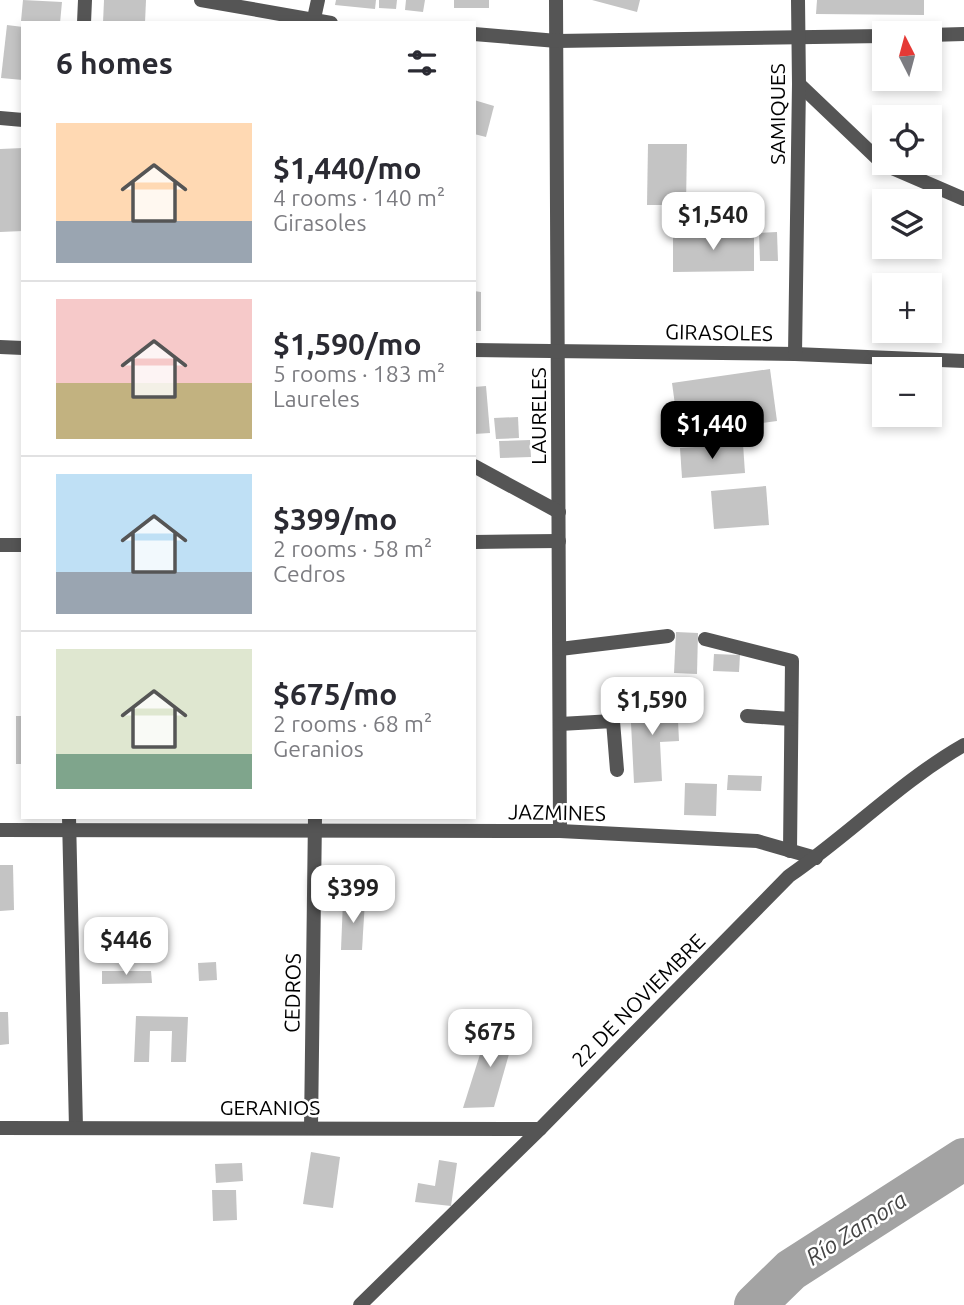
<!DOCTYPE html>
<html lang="en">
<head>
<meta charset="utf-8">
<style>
  body { margin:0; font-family:Ubuntu,sans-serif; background:#f7f7f7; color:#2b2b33; height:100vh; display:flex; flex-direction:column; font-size:26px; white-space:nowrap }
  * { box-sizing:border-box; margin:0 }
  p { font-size:23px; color:#7c7c81 }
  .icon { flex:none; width:38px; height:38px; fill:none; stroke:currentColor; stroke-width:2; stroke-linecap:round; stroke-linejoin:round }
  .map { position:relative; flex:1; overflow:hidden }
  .sheet { position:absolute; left:21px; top:21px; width:455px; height:798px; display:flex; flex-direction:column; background:#fff; border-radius:0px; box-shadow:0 4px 10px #0003 }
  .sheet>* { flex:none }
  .needle { width:46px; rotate:354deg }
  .buttons { position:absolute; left:872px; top:21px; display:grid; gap:14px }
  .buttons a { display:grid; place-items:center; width:70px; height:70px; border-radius:0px; background:#fff; box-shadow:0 4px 10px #0003; font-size:35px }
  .price { position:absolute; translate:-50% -60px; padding:0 16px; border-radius:14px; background:#fff; color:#222; font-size:23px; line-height:46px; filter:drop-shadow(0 2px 4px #0008) }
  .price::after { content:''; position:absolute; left:50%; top:42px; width:21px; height:16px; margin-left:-10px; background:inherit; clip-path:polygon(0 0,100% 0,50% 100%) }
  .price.active { background:#000; color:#fff }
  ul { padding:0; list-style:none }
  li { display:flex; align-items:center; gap:21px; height:175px; padding:0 35px }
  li+li { border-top:2px solid #e1e1e2 }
  li span { display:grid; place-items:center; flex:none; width:196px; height:140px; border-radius:0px; color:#555 }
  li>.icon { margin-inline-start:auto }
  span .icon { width:84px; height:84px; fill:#fffc; stroke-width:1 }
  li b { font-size:30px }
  h2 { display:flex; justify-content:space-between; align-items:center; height:84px; padding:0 35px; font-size:30px }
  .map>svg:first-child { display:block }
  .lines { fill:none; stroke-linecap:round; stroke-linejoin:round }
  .river { stroke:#a3a3a3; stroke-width:42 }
  .building { fill:#c4c4c4 }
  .street { stroke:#555; stroke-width:14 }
  .labels { text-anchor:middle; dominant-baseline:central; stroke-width:5; stroke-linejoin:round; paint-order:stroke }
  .street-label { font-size:21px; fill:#000; stroke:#fff }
  .water-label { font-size:23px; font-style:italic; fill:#444; stroke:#fff }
</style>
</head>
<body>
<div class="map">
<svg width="964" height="1305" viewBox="0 0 964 1305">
  <rect width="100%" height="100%" fill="#fff"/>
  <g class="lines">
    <polyline class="river" points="755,1305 791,1270 964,1159"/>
  </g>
  <g class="building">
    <polygon points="23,0 62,2 60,23 21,21"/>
    <polygon points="104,0 146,0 145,23 103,23"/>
    <polygon points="336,0 376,0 375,9 335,5"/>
    <polygon points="379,0 397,0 396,9 379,8"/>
    <polygon points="406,0 425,0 423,12 405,10"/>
    <rect x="454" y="0" width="35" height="8"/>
    <polygon points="592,0 640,0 637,12"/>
    <polygon points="817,0 924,0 924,15 816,14"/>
    <polygon points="7,25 23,27 23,80 1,78"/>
    <polygon points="474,100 494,106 486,137 474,134"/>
    <polygon points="648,144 687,144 686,205 647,205"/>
    <polygon points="23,148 23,231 0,232 0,149"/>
    <polygon points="777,232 778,261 760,261 759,233"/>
    <polygon points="754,233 754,271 673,272 673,234"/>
    <polygon points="474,291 481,292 481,331 474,331"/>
    <polygon points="770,369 777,421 679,434 672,383"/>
    <polygon points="486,386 490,433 474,434 474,387"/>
    <polygon points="518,417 519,438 496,439 494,418"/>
    <polygon points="530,440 531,457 500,458 499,441"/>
    <polygon points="743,444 745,473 682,478 680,448"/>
    <polygon points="766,486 769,525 714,529 711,491"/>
    <polygon points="676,632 698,633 697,674 674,673"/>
    <polygon points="714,654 740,655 739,672 713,671"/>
    <polygon points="677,700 679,741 660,742 662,781 634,783 630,703"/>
    <rect x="16" y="716" width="7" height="48"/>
    <polygon points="728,775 762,776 761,791 727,790"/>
    <polygon points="685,783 717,784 716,816 684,815"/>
    <polygon points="0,865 13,865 14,910 0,911"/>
    <polygon points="343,900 365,900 362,950 341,950"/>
    <polygon points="216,962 217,980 199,981 198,963"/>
    <polygon points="102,971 151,971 152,983 102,984"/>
    <polygon points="0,1012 8,1012 9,1044 0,1045"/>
    <polygon points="136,1016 188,1017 186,1062 171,1062 172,1031 150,1031 149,1062 134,1062"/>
    <polygon points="489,1026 515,1033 494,1107 463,1108"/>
    <polygon points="311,1152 340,1157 333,1208 303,1204"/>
    <polygon points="439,1160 457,1163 451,1206 415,1202 418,1183 435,1186"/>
    <polygon points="242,1163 243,1181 216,1183 215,1164"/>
    <polygon points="212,1190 236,1190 237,1220 213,1221"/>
  </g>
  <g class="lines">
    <g class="street">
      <polyline points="201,0 331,23"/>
      <polyline points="556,0 560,831"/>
      <polyline points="84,23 85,0"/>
      <polyline points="313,23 318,0"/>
      <polyline points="474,34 557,41 884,36"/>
      <polyline points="929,35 964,34"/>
      <polyline points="799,84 883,164 964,199"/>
      <polyline points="0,118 23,120"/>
      <polyline points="0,347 23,348"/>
      <polyline points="474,350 795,354 964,361"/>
      <polyline points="795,354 799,84 798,0"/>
      <polyline points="474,466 559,512"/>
      <polyline points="474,542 559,541"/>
      <polyline points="0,545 23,545"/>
      <polyline points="705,639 792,661 790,851"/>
      <polyline points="560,649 668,636"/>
      <polyline points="747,716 791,719"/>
      <polyline points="560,724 613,721 617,770"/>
      <polyline points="69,817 76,1128"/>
      <polyline points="0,830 560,831 757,841 816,858"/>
      <polyline points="0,1128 540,1129"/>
      <polyline points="311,1128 315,817"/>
      <path d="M360 1305 540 1129 789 876C849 835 901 781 964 745"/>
    </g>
  </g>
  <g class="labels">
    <g class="street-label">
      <text transform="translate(777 114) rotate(-90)">SAMIQUES</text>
      <text transform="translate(719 332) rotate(1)">GIRASOLES</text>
      <text transform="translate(538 416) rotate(-90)">LAURELES</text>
      <text transform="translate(557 812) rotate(1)">JAZMINES</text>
      <text transform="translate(292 993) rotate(-89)">CEDROS</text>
      <text transform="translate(638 1000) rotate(-45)">22 DE NOVIEMBRE</text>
      <text x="270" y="1107">GERANIOS</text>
    </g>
    <g class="water-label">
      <text transform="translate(856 1228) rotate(-33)">Río Zamora</text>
    </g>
  </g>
</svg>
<div class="buttons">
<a><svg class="needle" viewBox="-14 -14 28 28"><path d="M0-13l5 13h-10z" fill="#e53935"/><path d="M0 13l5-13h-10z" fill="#7c7c81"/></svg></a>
<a><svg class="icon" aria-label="locate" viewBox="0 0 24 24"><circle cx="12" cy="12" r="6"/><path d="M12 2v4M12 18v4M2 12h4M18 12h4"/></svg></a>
<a><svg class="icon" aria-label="layers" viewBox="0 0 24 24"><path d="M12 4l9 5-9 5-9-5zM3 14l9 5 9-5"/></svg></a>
<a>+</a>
<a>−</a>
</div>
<b class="price" style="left:713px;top:252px">$1,540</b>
<b class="price active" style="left:712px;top:461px">$1,440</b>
<b class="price" style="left:652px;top:737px">$1,590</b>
<b class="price" style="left:353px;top:925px">$399</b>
<b class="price" style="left:126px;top:977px">$446</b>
<b class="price" style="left:490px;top:1069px">$675</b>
<section class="sheet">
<h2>6 homes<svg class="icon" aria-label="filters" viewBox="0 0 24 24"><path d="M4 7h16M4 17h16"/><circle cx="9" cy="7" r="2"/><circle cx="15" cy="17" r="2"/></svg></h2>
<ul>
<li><span style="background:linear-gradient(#ffd9b3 70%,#9aa5b1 0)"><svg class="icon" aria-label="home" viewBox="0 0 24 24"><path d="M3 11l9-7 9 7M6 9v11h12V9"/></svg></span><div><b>$1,440/mo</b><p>4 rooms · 140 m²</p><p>Girasoles</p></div></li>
<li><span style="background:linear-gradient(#f6c9c9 60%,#c2b280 0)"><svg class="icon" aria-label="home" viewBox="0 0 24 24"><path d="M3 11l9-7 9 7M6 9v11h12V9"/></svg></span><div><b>$1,590/mo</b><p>5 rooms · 183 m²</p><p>Laureles</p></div></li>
<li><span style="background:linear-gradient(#bfe0f5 70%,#9aa5b1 0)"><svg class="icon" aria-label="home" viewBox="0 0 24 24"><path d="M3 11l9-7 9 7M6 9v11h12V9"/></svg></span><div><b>$399/mo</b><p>2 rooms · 58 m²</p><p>Cedros</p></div></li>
<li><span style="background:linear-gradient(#dfe7d0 75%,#7fa58c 0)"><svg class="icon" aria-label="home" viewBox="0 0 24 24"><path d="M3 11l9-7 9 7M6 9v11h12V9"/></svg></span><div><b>$675/mo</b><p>2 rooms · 68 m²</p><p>Geranios</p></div></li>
</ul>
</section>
</div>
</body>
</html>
